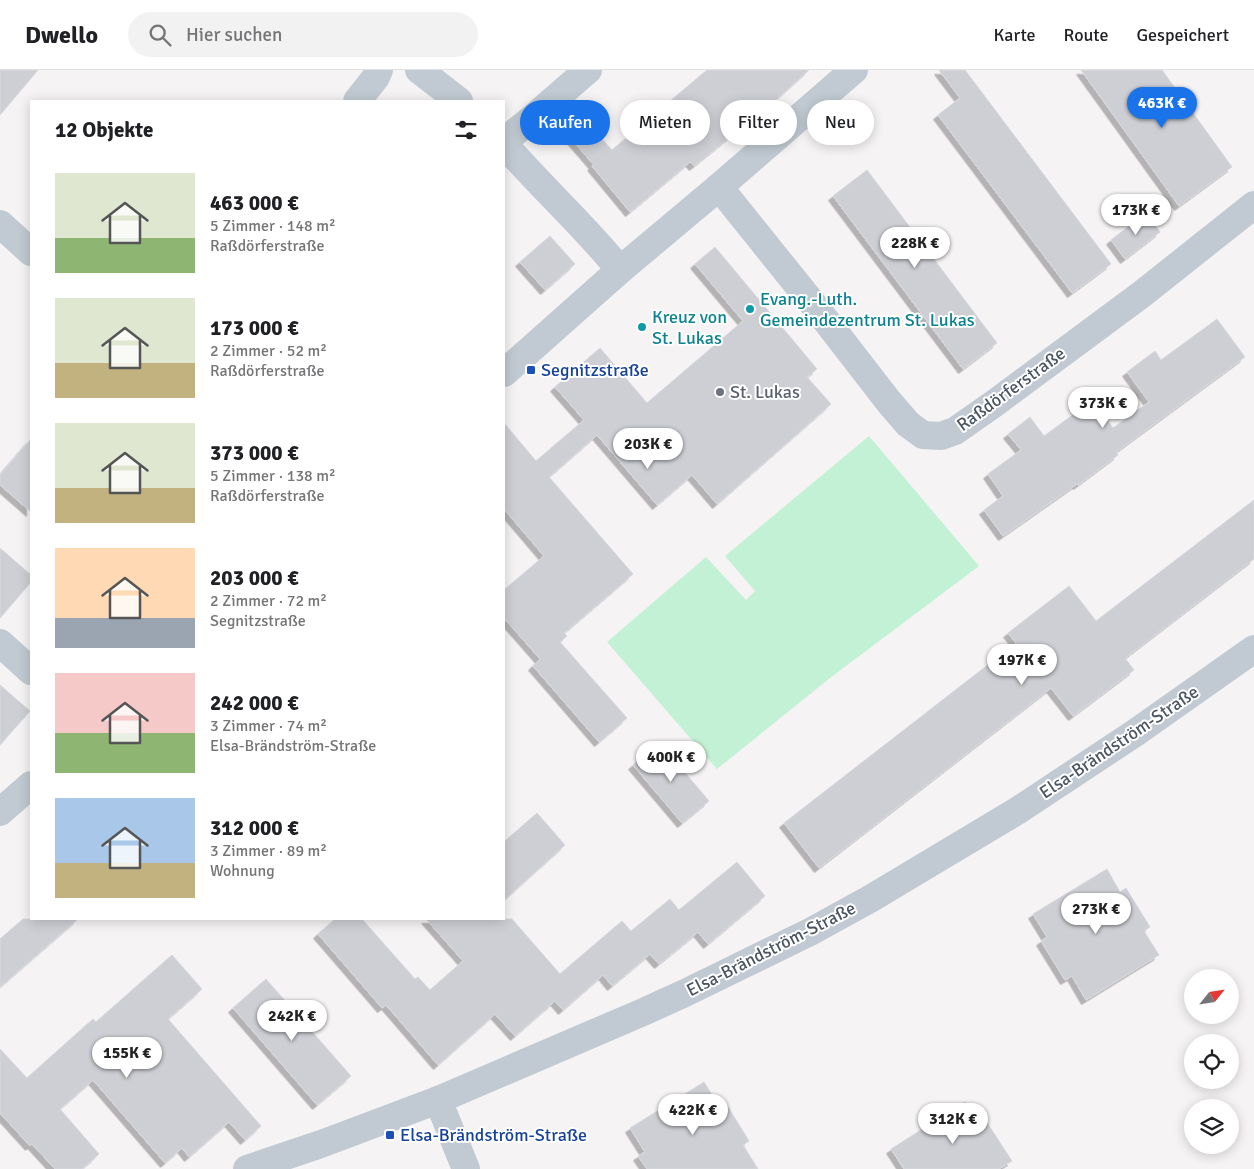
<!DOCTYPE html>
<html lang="de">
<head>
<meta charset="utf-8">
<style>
  body { margin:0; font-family:Signika,sans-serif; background:#f2f2f2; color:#202124; height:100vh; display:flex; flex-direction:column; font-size:19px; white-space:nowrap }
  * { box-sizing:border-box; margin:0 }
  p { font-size:16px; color:#757577 }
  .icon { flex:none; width:28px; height:28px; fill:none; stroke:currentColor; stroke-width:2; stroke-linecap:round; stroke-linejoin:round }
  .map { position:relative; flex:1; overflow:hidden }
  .details { position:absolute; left:30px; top:30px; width:475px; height:820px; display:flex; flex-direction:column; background:#fff; border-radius:0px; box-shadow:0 2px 12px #0003 }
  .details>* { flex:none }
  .top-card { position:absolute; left:520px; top:30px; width:475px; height:45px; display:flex; gap:10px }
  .needle { width:32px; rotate:60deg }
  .buttons { position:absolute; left:1184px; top:899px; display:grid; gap:10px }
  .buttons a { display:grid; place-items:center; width:55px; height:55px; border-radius:50%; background:#fff; box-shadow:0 2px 12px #0003; font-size:25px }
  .price { position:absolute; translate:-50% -42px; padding:0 11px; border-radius:18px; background:#fff; color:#222; font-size:16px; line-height:32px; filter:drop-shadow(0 1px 2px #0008) }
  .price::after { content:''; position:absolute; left:50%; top:30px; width:15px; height:11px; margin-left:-8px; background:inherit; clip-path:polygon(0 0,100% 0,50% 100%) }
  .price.selected { background:#1a73e8; color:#fff }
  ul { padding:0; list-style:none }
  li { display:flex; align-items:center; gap:15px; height:125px; padding:0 25px }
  li span { display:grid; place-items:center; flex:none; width:140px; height:100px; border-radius:0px; color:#555 }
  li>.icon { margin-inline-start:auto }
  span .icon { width:60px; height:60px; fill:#fffc; stroke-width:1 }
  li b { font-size:21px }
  h2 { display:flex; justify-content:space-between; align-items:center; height:60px; padding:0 25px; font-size:21px }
  .pill { padding:0 18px; border-radius:22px; background:#fff; box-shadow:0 2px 12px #0003; font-size:18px; line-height:45px }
  .pill.selected { background:#1a73e8; color:#fff }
  header { display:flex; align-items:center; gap:30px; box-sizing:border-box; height:70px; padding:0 25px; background:#fff; border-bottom:1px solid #e0e0e0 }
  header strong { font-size:24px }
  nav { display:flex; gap:28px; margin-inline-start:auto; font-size:18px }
  .search { width:350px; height:45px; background:#f2f2f2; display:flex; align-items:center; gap:12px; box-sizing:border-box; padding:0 18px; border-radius:28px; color:#757577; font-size:19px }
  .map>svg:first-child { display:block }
  .green { fill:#c3f1d5 }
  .building { fill:#cdcfd5; stroke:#d7d9de; filter:url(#shadow) }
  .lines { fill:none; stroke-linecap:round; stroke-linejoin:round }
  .minor { stroke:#c1cad2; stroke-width:28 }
  .culture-dot { fill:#0f9aa8; stroke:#fff; stroke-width:2 }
  .transit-dot { fill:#1a4fb4; stroke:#fff; stroke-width:2 }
  .worship-dot { fill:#6b7280; stroke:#fff; stroke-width:2 }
  .labels { text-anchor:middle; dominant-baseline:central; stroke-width:4; stroke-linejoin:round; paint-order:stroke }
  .culture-label { font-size:18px; fill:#0d838f; stroke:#fff; text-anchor:start }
  .transit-label { font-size:18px; fill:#164399; stroke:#fff; text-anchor:start }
  .street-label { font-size:18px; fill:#4a5661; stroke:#fff }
  .worship-label { font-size:18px; fill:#5b616d; stroke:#fff; text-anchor:start }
</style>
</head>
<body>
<header>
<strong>Dwello</strong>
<div class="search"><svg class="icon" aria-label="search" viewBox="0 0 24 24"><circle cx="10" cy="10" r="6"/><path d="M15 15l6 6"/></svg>Hier suchen</div>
<nav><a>Karte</a><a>Route</a><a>Gespeichert</a></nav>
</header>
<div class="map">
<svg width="1254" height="1099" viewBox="0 0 1254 1099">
  <defs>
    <filter id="shadow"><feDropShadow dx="-4.5" dy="4.5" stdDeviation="0" flood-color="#0004"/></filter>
  </defs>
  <rect width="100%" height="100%" fill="#f5f3f3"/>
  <polygon class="green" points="869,366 979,496 830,608 717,699 607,572 706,487 746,530 755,521 725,486"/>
  <g class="building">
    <polygon points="0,0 38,0 0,45"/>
    <polygon points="707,0 809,0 779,27 694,96 690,92 630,142 592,96 594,95 568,65 585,50 612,80"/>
    <polygon points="939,0 965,0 1111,194 1072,223 938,45 960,28"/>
    <polygon points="1081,0 1162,0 1232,97 1179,136"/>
    <polygon points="867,100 997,273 963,299 833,126"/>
    <polygon points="1146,143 1160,162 1125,189 1111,170"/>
    <polygon points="550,166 575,194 545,220 520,192"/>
    <polygon points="715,177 817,299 807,307 831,334 717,434 692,405 657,435 597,365 549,407 633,504 564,563 567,566 560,572 627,648 599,672 533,596 540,589 504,548 504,520 544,486 504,439 504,353 536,391 584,350 555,317 600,278 647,333 743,251 695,194"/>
    <polygon points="1217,249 1245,287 1116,382 1118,385 1078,415 1077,414 1003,466 984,440 1003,426 988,404 1021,380 1008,364 1030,347 1044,366 1093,330 1113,358 1149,332 1127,302 1155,281 1161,290"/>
    <polygon points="31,369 31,442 0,415 0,405"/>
    <polygon points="1254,430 1254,489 1125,588 1134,600 1073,646 1051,618 819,798 784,753 1016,573 1008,563 1069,516 1096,551"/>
    <polygon points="0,478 31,505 31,512 0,548"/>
    <polygon points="0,615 30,641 0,675"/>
    <polygon points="660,673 709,731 682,753 633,695"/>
    <polygon points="537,743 565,775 504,830 504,772"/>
    <polygon points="737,792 765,826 708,874 698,862 659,894 650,884 612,916 603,905 563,940 555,931 515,966 495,944 438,995 386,935 382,938 318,864 335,849 362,849 415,909 418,907 430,920 463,891 426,849 512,849 560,904 622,851 631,861 670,829 679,840"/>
    <polygon points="1107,799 1120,822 1126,818 1150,857 1144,861 1159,885 1086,930 1072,906 1065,910 1041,871 1047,867 1033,844"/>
    <polygon points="23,849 78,849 0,917 0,869"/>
    <polygon points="172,885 202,919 168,949 261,1056 245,1070 229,1052 189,1087 182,1078 165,1093 93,1010 60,1039 99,1084 82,1099 55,1099 32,1074 30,1076 0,1043 0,979 27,1008 93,949 96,952"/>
    <polygon points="266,909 351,1006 317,1035 233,938"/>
    <polygon points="704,1012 719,1036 725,1032 749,1071 743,1075 758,1099 647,1099 638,1086 645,1082 630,1058"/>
    <polygon points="965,1032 980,1056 986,1051 1012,1091 999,1099 904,1099 891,1079"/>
  </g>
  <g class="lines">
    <g class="minor">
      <polyline points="419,0 459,31"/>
      <polyline points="357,31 376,7 379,0"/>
      <polyline points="504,71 528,52 588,0"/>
      <path d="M504 74C541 117 584 155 620 200"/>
      <polyline points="719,117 817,239 889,332 908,354 923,365 941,366 955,361 995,333 1142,224 1254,135"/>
      <polyline points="0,154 31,182"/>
      <polyline points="504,303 620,200 719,117 854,0"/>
      <polyline points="0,573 31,601"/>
      <polyline points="0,742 31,715"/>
      <polyline points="438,1030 466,1099"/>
      <polyline points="247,1099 321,1074 438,1030 641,943 685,923 810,862 870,829 1017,741 1135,663 1254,579"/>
    </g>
  </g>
  <g class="culture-dot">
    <circle cx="750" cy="239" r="5"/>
    <circle cx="642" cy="257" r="5"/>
  </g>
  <g class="transit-dot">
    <rect x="526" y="295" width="10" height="10" rx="2.5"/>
    <rect x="385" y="1060" width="10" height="10" rx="2.5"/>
  </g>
  <circle class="worship-dot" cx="720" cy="322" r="5"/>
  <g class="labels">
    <g class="culture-label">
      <text x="760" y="229">Evang.-Luth.<tspan x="760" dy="21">Gemeindezentrum St. Lukas</tspan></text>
      <text x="652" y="247">Kreuz von<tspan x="652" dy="21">St. Lukas</tspan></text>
    </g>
    <g class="transit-label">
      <text x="541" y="300">Segnitzstraße</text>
      <text x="400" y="1065">Elsa-Brändström-Straße</text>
    </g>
    <g class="street-label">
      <text transform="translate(1011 319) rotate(-36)">Raßdörferstraße</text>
      <text transform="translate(1119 672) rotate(-34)">Elsa-Brändström-Straße</text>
      <text transform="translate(771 879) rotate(-27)">Elsa-Brändström-Straße</text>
    </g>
    <g class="worship-label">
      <text x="730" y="322">St. Lukas</text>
    </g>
  </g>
</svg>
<div class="buttons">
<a><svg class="needle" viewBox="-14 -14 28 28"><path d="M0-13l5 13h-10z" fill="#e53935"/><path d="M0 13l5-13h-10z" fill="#757577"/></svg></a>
<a><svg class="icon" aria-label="locate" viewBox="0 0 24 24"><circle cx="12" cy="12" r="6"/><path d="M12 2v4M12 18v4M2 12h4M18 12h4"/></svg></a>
<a><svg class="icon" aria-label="layers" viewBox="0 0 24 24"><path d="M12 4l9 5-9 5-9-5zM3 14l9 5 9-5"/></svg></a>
</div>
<b class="price selected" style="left:1162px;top:59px">463K €</b>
<b class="price" style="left:1136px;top:166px">173K €</b>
<b class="price" style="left:915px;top:199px">228K €</b>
<b class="price" style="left:1103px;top:359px">373K €</b>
<b class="price" style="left:648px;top:400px">203K €</b>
<b class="price" style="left:1022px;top:616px">197K €</b>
<b class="price" style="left:671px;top:713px">400K €</b>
<b class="price" style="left:1096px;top:865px">273K €</b>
<b class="price" style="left:292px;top:972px">242K €</b>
<b class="price" style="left:127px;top:1009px">155K €</b>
<b class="price" style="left:693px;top:1066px">422K €</b>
<b class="price" style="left:953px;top:1075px">312K €</b>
<div class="top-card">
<a class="pill selected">Kaufen</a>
<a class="pill">Mieten</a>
<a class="pill">Filter</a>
<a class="pill">Neu</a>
</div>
<section class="details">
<h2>12 Objekte<svg class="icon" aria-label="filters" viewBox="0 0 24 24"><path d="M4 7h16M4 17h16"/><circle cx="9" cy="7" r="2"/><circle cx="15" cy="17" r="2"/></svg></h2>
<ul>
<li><span style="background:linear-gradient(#dfe7d0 65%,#8fb573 0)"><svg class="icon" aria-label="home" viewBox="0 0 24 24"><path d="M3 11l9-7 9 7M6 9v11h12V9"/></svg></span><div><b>463 000 €</b><p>5 Zimmer · 148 m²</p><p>Raßdörferstraße</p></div></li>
<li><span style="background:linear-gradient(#dfe7d0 65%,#c2b280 0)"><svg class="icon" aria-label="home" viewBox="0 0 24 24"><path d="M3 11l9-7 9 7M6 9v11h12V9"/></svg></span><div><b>173 000 €</b><p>2 Zimmer · 52 m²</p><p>Raßdörferstraße</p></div></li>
<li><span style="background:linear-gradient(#dfe7d0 65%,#c2b280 0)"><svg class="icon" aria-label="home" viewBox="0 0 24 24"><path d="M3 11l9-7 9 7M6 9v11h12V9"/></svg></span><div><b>373 000 €</b><p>5 Zimmer · 138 m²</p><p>Raßdörferstraße</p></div></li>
<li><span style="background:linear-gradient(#ffd9b3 70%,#9aa5b1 0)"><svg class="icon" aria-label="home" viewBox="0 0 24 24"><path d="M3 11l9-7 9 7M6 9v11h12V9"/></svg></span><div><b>203 000 €</b><p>2 Zimmer · 72 m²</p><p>Segnitzstraße</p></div></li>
<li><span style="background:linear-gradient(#f6c9c9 60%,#8fb573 0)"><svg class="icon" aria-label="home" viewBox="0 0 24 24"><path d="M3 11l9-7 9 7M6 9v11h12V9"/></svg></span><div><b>242 000 €</b><p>3 Zimmer · 74 m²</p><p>Elsa-Brändström-Straße</p></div></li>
<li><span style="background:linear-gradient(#a9c7e8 65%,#c2b280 0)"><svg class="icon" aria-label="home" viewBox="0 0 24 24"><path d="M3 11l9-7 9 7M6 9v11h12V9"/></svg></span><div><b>312 000 €</b><p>3 Zimmer · 89 m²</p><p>Wohnung</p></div></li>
</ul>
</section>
</div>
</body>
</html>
